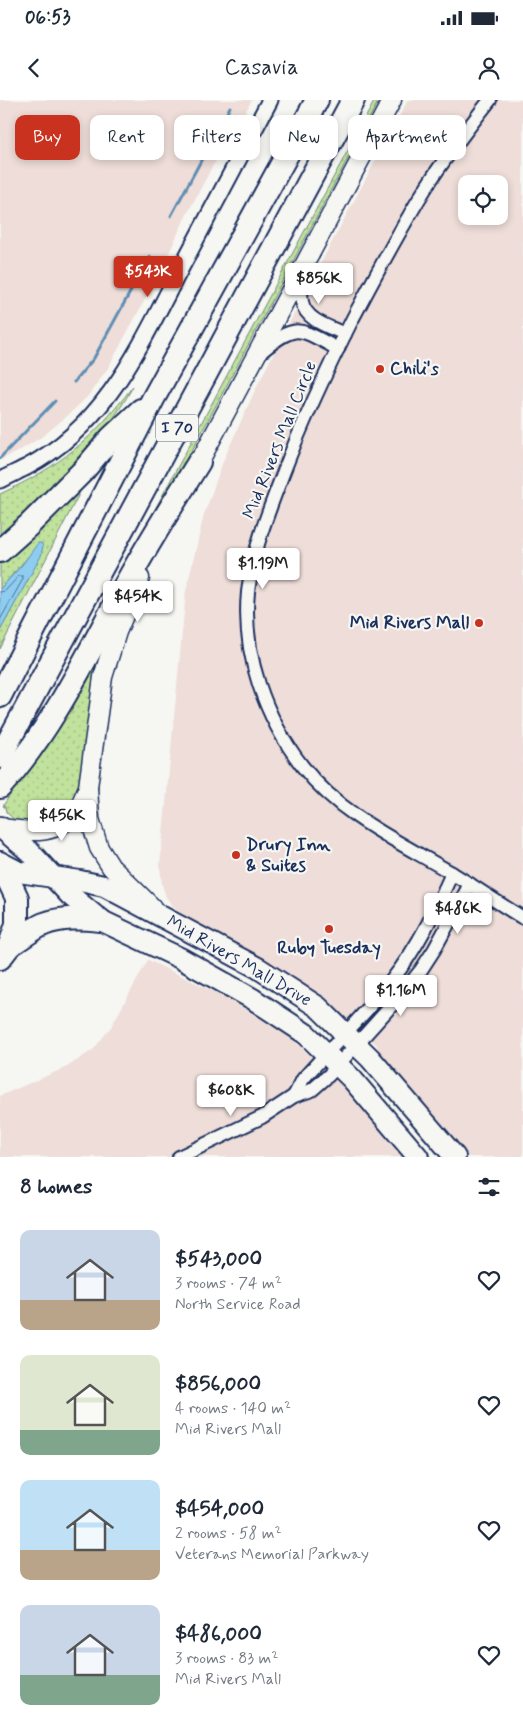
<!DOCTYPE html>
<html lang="en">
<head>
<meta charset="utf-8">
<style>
  body { margin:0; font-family:Mynerve,sans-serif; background:#f2f2f3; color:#1f2937; height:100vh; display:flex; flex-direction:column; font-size:19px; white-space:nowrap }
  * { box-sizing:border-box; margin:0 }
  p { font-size:16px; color:#747a83 }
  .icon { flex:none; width:28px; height:28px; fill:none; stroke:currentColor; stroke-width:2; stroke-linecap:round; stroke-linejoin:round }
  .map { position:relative; height:1057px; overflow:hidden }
  .panel { display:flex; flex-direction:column; background:#fff; flex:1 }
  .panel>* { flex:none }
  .hud { position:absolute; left:15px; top:15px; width:494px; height:45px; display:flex; gap:10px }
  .tools { position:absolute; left:458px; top:75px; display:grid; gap:10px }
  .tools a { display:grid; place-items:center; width:50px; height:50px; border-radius:10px; background:#fff; box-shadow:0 2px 8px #0003; font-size:25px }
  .price { position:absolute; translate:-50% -42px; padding:0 11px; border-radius:5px; background:#fff; color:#222; font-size:16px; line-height:32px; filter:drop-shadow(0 1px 2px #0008) }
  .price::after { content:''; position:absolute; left:50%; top:30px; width:15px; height:11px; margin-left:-8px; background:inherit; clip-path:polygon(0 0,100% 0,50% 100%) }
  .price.current { background:#c8321e; color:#fff }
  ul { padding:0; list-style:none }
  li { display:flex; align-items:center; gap:15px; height:125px; padding:0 20px }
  li span { display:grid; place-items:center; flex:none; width:140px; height:100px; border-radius:10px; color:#555 }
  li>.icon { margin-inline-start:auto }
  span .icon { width:60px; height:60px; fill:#fffc; stroke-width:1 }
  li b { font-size:21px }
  h2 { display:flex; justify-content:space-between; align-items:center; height:60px; padding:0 20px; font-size:21px }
  .chip { padding:0 18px; border-radius:10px; background:#fff; box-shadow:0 2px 8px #0003; font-size:18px; line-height:45px }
  .chip.current { background:#c8321e; color:#fff }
  .status { display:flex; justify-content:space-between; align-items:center; height:35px; padding:0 25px; background:#fff; direction:ltr }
  .status svg { height:14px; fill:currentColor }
  header { display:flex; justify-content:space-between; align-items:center; height:65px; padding:0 20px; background:#fff; font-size:22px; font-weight:600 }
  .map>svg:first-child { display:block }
  .built { fill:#eeddd8; fill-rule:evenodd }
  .grass { fill:url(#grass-dots); stroke:#6e887d }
  .water { fill:#8ecdef; stroke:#608eb5 }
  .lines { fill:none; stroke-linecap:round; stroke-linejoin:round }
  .shore { stroke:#496e98; stroke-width:1 }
  .stream { stroke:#608eb5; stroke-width:3 }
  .minor-casing { stroke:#1b2f5e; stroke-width:16 }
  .tertiary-casing { stroke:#1b2f5e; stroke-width:19 }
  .secondary-casing { stroke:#1b2f5e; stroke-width:21 }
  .primary-casing { stroke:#1b2f5e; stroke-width:24 }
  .motorway-casing { stroke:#1b2f5e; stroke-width:26 }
  .minor { stroke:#f6f6f2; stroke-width:12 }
  .tertiary { stroke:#f6f6f2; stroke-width:15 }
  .secondary { stroke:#f6f6f2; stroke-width:18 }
  .primary { stroke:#f6f6f2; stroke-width:20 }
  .motorway { stroke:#f6f6f2; stroke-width:22 }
  .poi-dot { fill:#c8321e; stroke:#f6f6f2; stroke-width:2 }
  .labels { text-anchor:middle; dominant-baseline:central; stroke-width:4.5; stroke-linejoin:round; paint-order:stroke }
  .shield { fill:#f6f6f2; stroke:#5d6b8a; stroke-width:1 }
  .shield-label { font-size:16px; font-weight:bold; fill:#1b2f5e }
  .poi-label { font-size:18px; font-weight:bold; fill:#1b2f5e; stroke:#f6f6f2; text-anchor:start }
  .street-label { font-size:18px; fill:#1b2f5e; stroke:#f6f6f2 }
</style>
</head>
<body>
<div class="status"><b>06:53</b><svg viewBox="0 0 49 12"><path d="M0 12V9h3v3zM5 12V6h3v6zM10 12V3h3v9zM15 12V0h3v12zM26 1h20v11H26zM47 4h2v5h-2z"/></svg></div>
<header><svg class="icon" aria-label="back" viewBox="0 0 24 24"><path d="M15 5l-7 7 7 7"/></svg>Casavia<svg class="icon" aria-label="person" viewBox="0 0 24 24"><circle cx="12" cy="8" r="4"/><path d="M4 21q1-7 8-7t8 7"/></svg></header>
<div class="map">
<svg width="523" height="1057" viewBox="0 0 523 1057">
  <defs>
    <pattern id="grass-dots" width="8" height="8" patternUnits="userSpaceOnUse" patternTransform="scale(1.25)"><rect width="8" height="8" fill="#c0e29c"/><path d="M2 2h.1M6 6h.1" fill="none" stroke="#a4c289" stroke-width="1.8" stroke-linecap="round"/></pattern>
  </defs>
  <rect width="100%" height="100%" fill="#f6f6f2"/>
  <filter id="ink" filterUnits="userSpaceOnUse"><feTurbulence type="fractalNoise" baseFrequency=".02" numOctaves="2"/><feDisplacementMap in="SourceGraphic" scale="10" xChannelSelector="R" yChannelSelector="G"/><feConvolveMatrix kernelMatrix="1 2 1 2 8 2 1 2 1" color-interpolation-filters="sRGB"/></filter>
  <g filter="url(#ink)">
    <g class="built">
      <polygon points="0,0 252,0 224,50 213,65 184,120 163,166 108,268 87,297 67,316 43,336 17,352 0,360"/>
      <path d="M408 0H523V1057H468L379 951 377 945 332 905 291 876 192 821 175 809 166 797 162 784 160 766 186 491 204 415 224 359 257 286 309 185ZM466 84H499V116H466Z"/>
      <polygon points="148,860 225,897 290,937 350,993 401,1057 0,1057 0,996 67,967 93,950 111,927"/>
    </g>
    <g class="grass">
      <polygon points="375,0 379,0 127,472 68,571"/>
      <path d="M133 286C102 345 51 392 0 435V394C61 366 93 339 133 286Z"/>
      <polygon points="78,390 80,392 0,549 0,531 29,478 28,457 0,489 0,464"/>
      <polygon points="104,546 90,610 79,690 65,713 54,720 44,723 17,722 6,712 5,707 3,706"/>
    </g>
    <polygon class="water" points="38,443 41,443 43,446 41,456 0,531 0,489 22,465"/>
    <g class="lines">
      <polyline class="shore" points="0,492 5,491 19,476 23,476 23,479 0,520"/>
      <g class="stream">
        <polyline points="171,116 230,7"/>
        <polyline points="74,282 94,258 150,156"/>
        <polyline points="0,358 55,301"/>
      </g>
      <defs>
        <g id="minor">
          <path d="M490 0C468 28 446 56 427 86 400 129 377 173 353 218 328 268 304 318 284 371 269 410 253 449 248 492 242 554 265 618 303 667 340 715 399 742 450 772 475 787 498 803 523 818"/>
          <path d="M302 170C302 181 300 192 302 202 306 221 330 227 345 234"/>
          <path d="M261 252C297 222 298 228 338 249"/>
          <path d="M294 996 303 979C332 946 365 915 392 880 418 847 435 811 452 773"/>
          <polyline points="179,1057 262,1017 294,996 312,990 329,975 401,895 421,870 434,850 470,784"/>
        </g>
        <path id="tertiary" d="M0 380C10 376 18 371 27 367 109 323 142 241 183 164 212 109 241 54 270 0"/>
        <g id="secondary">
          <polyline points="194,372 392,0"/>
          <polyline points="140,478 117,532 103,577 88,687 90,719 99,748 111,767 152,807"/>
          <path d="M2 728C31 732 58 737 77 709 82 703 84 695 88 688"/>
        </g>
        <g id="primary">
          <polyline points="0,727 30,752 70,795 100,820 180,858 253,899 306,934 352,979 418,1057"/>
          <polyline points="0,762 19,772 80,781 104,786 258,868 318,907 370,958 455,1057"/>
        </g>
        <g id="motorway">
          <polyline points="0,451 29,425 83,371 111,338 141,310"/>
          <polyline points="0,596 153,299 317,0"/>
          <polyline points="0,657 353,0"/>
          <path d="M0 687C53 629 90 549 128 480 150 440 175 401 199 362"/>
          <polyline points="0,771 9,781 17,798 17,824 10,845 0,858"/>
          <path d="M10 845C21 839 32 829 44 824 62 817 81 818 100 820"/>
        </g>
      </defs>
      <use href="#minor" class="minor-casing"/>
      <use href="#tertiary" class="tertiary-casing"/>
      <use href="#secondary" class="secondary-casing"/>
      <use href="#primary" class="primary-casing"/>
      <use href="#motorway" class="motorway-casing"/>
      <use href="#minor" class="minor"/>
      <use href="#tertiary" class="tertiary"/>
      <use href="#secondary" class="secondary"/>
      <use href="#primary" class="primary"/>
      <use href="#motorway" class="motorway"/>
    </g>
  </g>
  <g class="poi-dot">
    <circle cx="380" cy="269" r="5"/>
    <circle cx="479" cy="523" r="5"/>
    <circle cx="236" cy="755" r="5"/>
    <circle cx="329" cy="829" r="5"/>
  </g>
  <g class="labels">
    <rect class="shield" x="156" y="314.5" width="42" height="27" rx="4"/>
    <g class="shield-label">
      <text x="177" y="328">I 70</text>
    </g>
    <g class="poi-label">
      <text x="390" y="269">Chili's</text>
      <text x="469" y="523" text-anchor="end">Mid Rivers Mall</text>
      <text x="246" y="745">Drury Inn<tspan x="246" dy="21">&amp; Suites</tspan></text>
      <text x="329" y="848" text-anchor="middle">Ruby Tuesday</text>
    </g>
    <g class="street-label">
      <text transform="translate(280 340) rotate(-68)">Mid Rivers Mall Circle</text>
      <text transform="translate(239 861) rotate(30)">Mid Rivers Mall Drive</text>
    </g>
  </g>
</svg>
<div class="tools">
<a><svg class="icon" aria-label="locate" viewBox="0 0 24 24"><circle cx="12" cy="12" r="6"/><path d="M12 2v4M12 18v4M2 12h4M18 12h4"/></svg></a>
</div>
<b class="price current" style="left:148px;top:198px">$543K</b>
<b class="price" style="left:319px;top:205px">$856K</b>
<b class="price" style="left:263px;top:490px">$1.19M</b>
<b class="price" style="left:138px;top:523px">$454K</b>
<b class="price" style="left:62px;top:742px">$456K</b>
<b class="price" style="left:458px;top:835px">$486K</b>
<b class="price" style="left:401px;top:917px">$1.16M</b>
<b class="price" style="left:231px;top:1017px">$608K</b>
<div class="hud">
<a class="chip current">Buy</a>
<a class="chip">Rent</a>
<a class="chip">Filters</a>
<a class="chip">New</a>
<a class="chip">Apartment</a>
</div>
</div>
<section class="panel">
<h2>8 homes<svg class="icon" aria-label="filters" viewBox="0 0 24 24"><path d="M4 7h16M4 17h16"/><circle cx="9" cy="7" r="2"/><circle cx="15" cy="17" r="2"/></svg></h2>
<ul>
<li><span style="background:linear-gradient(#c9d6e8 70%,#b9a48a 0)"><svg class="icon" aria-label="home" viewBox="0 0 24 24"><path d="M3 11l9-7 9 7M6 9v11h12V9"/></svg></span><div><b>$543,000</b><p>3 rooms · 74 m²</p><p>North Service Road</p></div><svg class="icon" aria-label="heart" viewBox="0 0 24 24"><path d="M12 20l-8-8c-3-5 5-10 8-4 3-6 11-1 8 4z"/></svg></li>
<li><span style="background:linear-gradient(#dfe7d0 75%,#7fa58c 0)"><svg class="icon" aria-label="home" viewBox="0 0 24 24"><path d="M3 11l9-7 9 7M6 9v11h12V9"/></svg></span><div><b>$856,000</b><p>4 rooms · 140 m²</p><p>Mid Rivers Mall</p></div><svg class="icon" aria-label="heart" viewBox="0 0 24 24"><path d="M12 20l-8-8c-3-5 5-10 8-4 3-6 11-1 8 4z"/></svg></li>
<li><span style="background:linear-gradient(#bfe0f5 70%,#b9a48a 0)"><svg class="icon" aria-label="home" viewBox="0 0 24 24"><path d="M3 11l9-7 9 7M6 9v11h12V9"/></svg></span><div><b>$454,000</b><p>2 rooms · 58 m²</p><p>Veterans Memorial Parkway</p></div><svg class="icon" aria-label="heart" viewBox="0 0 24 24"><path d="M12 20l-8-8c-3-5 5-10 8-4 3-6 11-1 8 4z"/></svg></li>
<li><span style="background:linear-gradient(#c9d6e8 70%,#7fa58c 0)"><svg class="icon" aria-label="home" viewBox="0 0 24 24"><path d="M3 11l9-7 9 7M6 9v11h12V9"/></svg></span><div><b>$486,000</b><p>3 rooms · 83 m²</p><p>Mid Rivers Mall</p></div><svg class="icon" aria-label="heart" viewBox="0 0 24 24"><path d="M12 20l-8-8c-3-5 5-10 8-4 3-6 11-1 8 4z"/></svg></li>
</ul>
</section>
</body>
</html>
